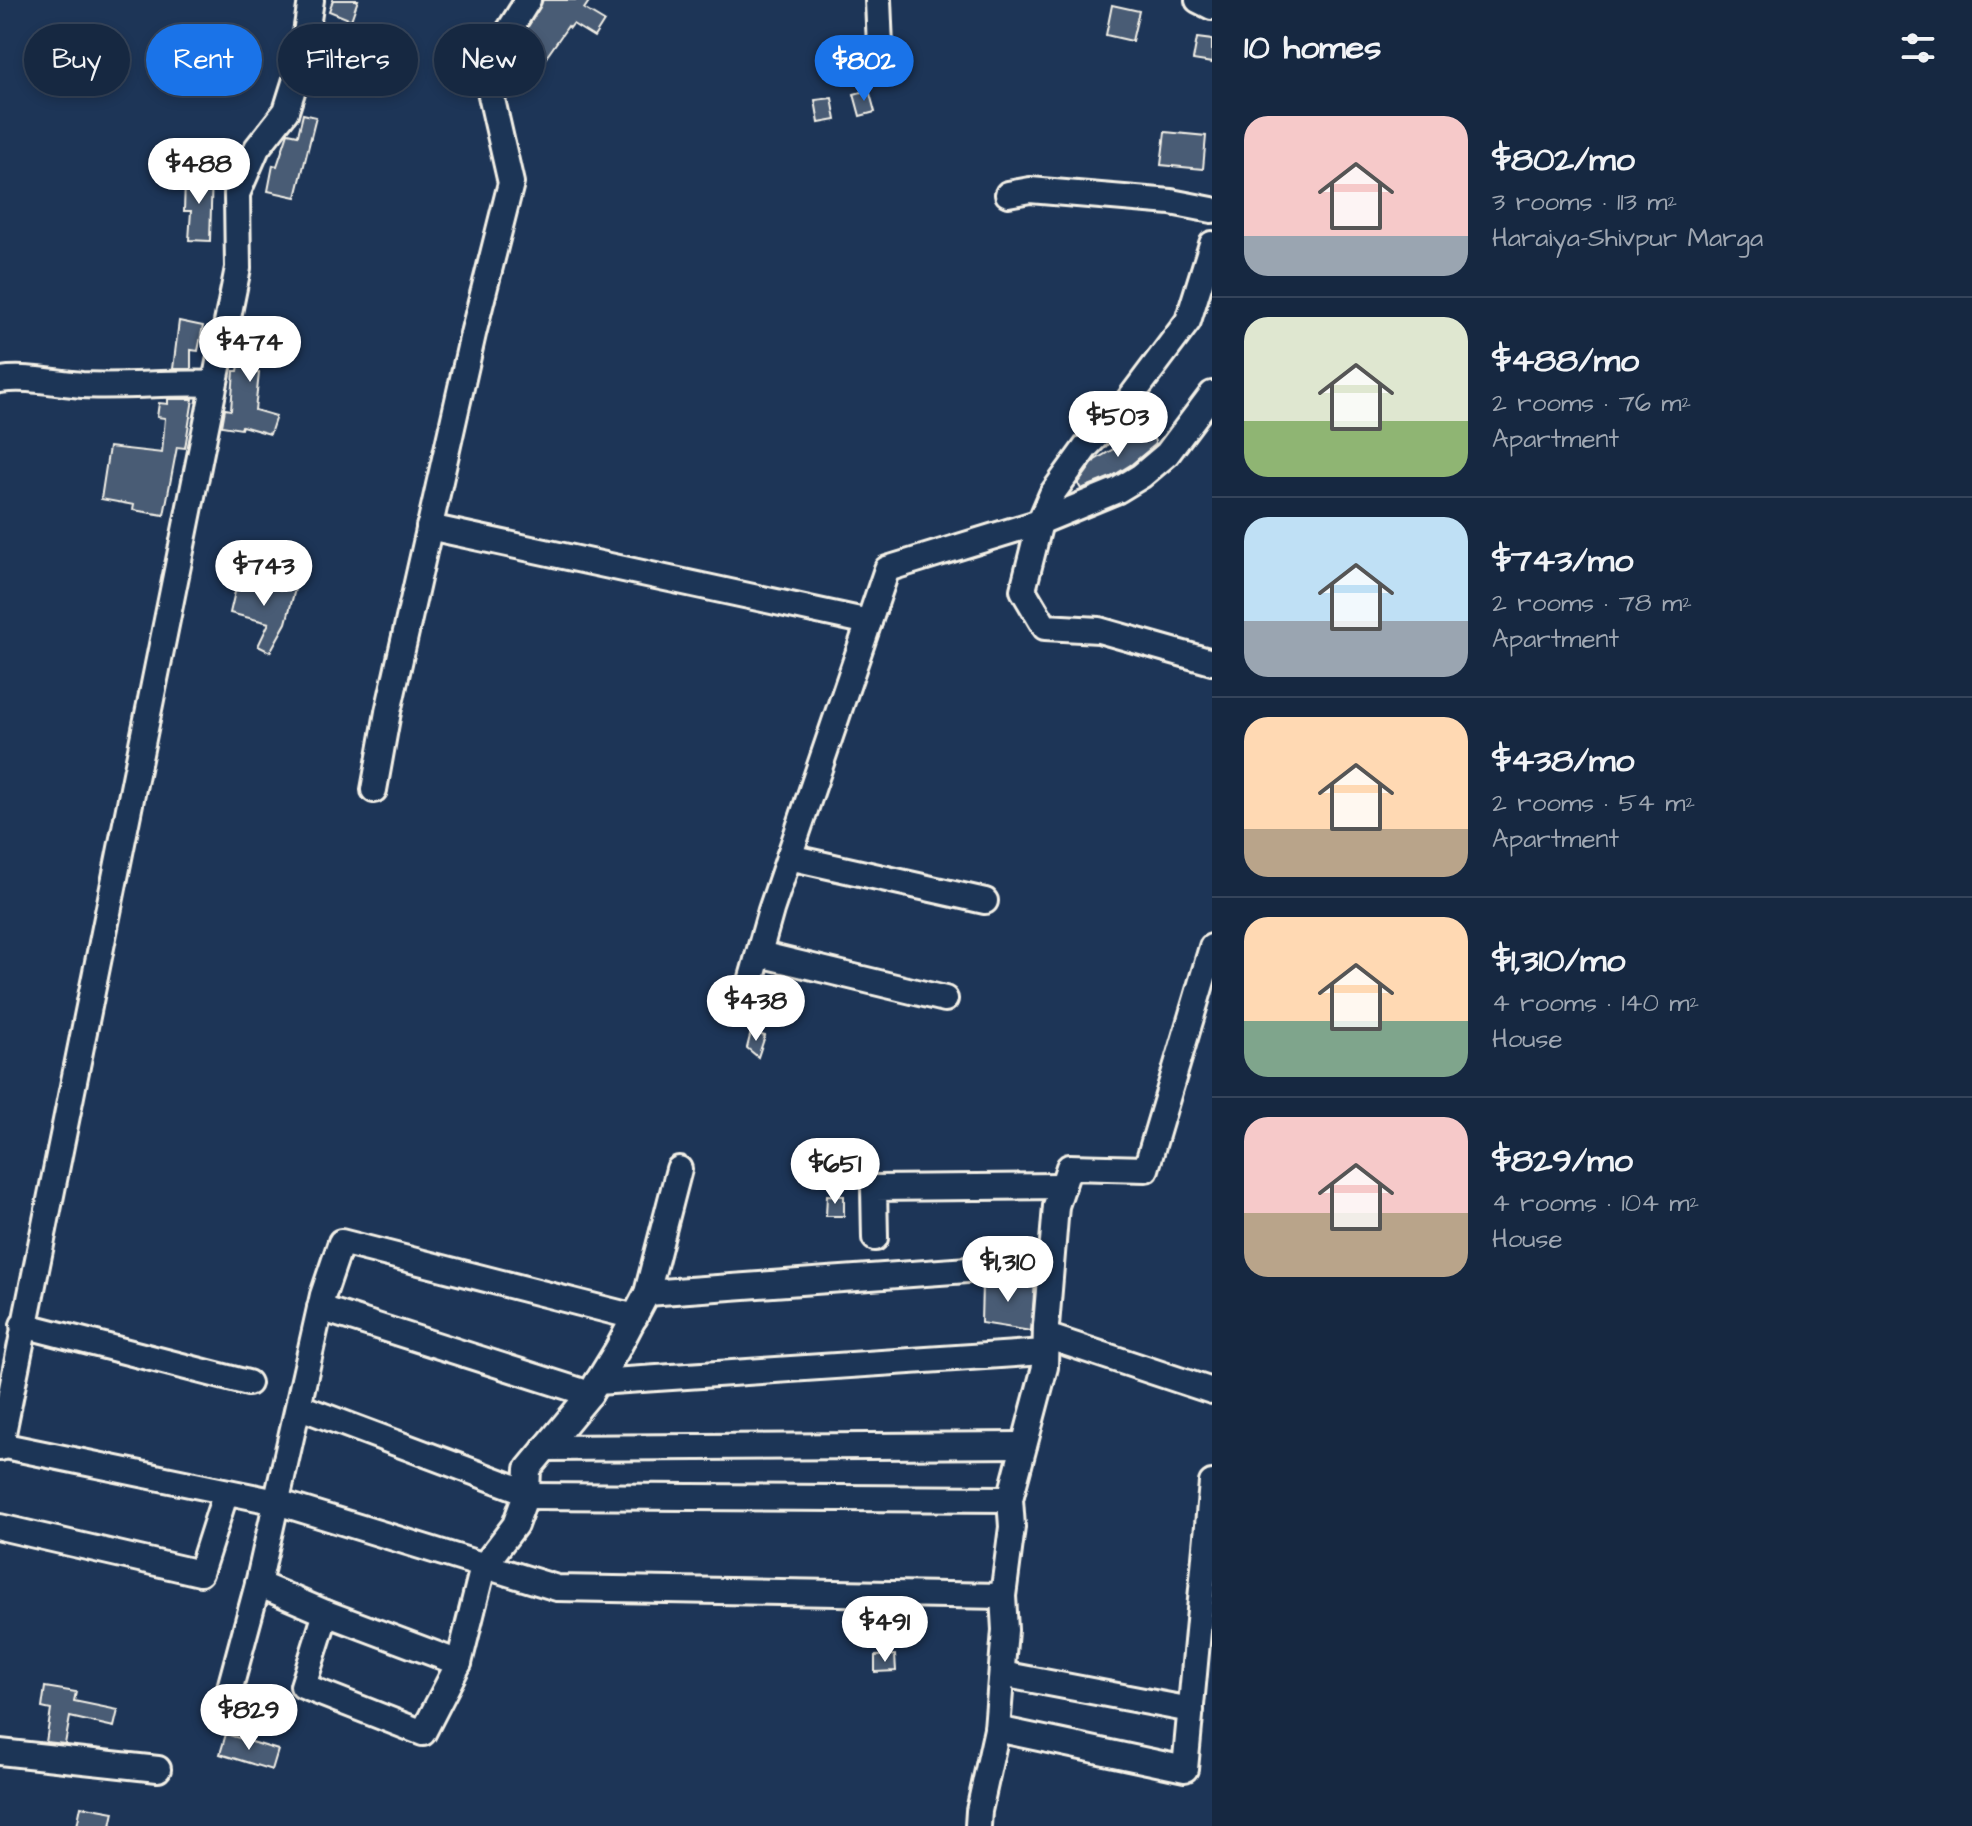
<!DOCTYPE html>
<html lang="en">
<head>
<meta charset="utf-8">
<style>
  body { margin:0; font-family:"Architects Daughter",sans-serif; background:#1f3048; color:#f1f3f6; height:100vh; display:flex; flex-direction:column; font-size:30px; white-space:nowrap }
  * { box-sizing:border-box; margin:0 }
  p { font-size:26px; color:#9ea6b1 }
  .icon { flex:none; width:44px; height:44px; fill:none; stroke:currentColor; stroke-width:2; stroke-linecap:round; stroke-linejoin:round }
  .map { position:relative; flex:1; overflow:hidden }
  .side { display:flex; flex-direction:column; background:#162841; width:760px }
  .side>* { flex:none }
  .top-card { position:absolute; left:24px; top:24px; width:760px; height:72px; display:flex; gap:16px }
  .price { position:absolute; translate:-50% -68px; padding:0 18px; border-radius:28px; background:#fff; color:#222; font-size:26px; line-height:52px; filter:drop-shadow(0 2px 4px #0008) }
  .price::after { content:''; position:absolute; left:50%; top:48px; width:24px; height:18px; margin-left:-12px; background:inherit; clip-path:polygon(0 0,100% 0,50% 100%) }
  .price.selected { background:#1a73e8; color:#fff }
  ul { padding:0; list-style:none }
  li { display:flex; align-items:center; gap:24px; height:200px; padding:0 32px }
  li+li { border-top:2px solid #35445a }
  li span { display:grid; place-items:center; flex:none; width:224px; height:160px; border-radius:24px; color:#555 }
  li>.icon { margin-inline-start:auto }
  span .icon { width:96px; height:96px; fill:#fffc; stroke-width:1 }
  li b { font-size:34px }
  h2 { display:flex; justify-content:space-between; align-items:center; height:96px; padding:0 32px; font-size:34px }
  .pill { padding:0 28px; border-radius:36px; background:#162841; box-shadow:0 4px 12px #0003,0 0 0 2px #35445a; font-size:28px; line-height:72px }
  .pill.selected { background:#1a73e8; color:#fff }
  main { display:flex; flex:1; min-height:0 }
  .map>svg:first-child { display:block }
  .building { fill:#485b74; stroke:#f4f1e8; stroke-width:2 }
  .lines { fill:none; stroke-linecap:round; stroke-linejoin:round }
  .minor-casing { stroke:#f4f1e8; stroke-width:30 }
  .minor { stroke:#1d3557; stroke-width:24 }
</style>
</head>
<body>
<main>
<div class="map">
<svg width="1212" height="1826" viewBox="0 0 1212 1826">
  <rect width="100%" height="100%" fill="#1d3557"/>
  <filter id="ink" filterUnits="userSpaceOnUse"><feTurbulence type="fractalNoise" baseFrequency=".0125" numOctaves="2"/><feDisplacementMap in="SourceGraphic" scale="16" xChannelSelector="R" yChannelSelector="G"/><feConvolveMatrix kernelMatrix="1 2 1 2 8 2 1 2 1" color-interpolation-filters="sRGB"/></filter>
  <g filter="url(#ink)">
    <g class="building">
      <polygon points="333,0 358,0 351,20 329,11"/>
      <polygon points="543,0 590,0 584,9 604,21 594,37 573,24 570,28 568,26 545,59 519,42"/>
      <polygon points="1112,5 1139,11 1132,41 1106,35"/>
      <polygon points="1197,38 1212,40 1212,63 1193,60"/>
      <polygon points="869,90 875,112 860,116 854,94"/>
      <polygon points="832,98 836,120 819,123 815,100"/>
      <polygon points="303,114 316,117 296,197 268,191 273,165 277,166 288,133 298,135"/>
      <polygon points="1165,132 1206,136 1203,169 1161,165"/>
      <polygon points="195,171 212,173 210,241 189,240 191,211 184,211 185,182 194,182"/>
      <polygon points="179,321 203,326 198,351 191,350 191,369 173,369"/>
      <polygon points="253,321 279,326 276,342 264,340 256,373 259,373 255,410 276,416 270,434 242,426 241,429 222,426 225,409 231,410 234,371 238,371 242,350 246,351"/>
      <polygon points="168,399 193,399 185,448 177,447 164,515 133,510 134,505 101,499 109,447 162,453 165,418 157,417 159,403 168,404"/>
      <polygon points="1149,428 1156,444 1132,464 1111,477 1081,489 1078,484 1095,460"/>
      <polygon points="238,579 282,590 283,586 295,589 286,623 270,652 258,646 269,623 230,613"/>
      <polygon points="751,1032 765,1036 758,1057 747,1048"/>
      <polygon points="827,1195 844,1196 844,1216 826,1216"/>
      <polygon points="1018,1281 1035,1282 1031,1331 981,1323 982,1284"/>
      <polygon points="895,1655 896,1671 875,1672 875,1656"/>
      <polygon points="45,1687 76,1692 74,1701 118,1710 114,1727 70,1717 65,1744 46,1742 51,1710 42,1708"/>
      <polygon points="226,1734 278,1750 272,1770 220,1754"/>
      <polygon points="81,1806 114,1812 111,1826 77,1826"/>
    </g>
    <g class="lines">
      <defs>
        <g id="minor">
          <polyline points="878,0 881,69"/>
          <polyline points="1198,0 1212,7"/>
          <polyline points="1008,194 1030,190 1171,202 1212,210"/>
          <polyline points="1212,244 1188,321 1119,413 1086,447 1052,494 1040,522 1023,590 1045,627 1099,630 1212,662"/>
          <path d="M0 380C27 376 55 383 82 385 126 387 170 382 214 384"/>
          <polyline points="429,527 869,622"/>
          <polyline points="374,790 388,712 473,334 511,183 485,69 528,0"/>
          <polyline points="789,857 985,901"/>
          <polyline points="1212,947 1146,1169 1069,1167 1056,1206 1046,1326 1045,1367 1010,1499 1012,1527 1003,1596 1005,1630 997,1729 1185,1769 1212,1483"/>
          <polyline points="759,954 945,999"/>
          <polyline points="743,1010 771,910 887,569 1040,522 1118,490 1141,476 1167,454 1212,394"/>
          <polyline points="875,1238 874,1188 1063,1186"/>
          <polyline points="647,1293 1051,1264"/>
          <polyline points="320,1308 590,1394"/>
          <polyline points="23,1325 248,1383"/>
          <polyline points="1046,1336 1212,1391"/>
          <polyline points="597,1382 1045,1352"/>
          <polyline points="300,1407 527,1492"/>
          <polyline points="0,1445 277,1502 557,1588 1003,1596"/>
          <polyline points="0,1448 238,268 237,194 257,148 286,111 302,60 311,0"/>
          <polyline points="545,1448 1024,1445"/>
          <polyline points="526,1496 1010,1499"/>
          <polyline points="0,1527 200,1573 226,1492"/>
          <polyline points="326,1613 303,1686 423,1733 459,1663 483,1567 515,1525 527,1492 528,1469 590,1394 617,1350 647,1293 679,1169"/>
          <polyline points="459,1663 326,1613 258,1584 323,1295 341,1242 635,1317"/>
          <polyline points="1002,1674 1191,1710"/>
          <polyline points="230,1688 258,1584"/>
          <polyline points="0,1752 158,1769"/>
          <polyline points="978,1826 979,1811 997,1729"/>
        </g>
      </defs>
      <use href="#minor" class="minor-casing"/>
      <use href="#minor" class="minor"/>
    </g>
  </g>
</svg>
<b class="price selected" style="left:864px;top:103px">$802</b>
<b class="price" style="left:199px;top:206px">$488</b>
<b class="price" style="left:250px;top:384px">$474</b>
<b class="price" style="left:1118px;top:459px">$503</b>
<b class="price" style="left:264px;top:608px">$743</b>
<b class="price" style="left:756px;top:1043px">$438</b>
<b class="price" style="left:835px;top:1206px">$651</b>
<b class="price" style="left:1008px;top:1304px">$1,310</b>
<b class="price" style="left:885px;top:1664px">$491</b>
<b class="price" style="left:249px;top:1752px">$829</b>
<div class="top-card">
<a class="pill">Buy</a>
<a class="pill selected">Rent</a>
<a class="pill">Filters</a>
<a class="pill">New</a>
</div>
</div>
<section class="side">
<h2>10 homes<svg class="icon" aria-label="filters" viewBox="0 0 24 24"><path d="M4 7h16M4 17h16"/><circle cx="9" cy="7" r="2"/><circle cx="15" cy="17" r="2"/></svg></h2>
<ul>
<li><span style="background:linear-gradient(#f6c9c9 75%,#9aa5b1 0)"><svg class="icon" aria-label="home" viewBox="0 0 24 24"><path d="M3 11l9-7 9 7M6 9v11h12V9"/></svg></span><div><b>$802/mo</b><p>3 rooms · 113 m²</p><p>Haraiya-Shivpur Marga</p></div></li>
<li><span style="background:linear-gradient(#dfe7d0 65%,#8fb573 0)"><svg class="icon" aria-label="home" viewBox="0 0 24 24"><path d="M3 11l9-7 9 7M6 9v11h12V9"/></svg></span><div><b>$488/mo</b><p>2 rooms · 76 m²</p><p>Apartment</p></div></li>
<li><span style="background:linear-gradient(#bfe0f5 65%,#9aa5b1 0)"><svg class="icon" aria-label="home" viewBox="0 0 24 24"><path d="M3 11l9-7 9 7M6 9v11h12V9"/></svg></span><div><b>$743/mo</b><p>2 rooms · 78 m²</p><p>Apartment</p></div></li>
<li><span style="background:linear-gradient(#ffd9b3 70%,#b9a48a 0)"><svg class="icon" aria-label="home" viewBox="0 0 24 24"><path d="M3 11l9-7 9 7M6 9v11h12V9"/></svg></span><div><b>$438/mo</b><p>2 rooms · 54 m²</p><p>Apartment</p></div></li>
<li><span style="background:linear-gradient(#ffd9b3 65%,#7fa58c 0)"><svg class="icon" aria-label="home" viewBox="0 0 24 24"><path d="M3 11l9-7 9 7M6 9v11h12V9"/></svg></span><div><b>$1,310/mo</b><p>4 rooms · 140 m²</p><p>House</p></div></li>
<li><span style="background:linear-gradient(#f6c9c9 60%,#b9a48a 0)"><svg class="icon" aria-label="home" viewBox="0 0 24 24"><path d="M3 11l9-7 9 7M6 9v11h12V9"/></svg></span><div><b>$829/mo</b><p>4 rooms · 104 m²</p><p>House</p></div></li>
</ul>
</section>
</main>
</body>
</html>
